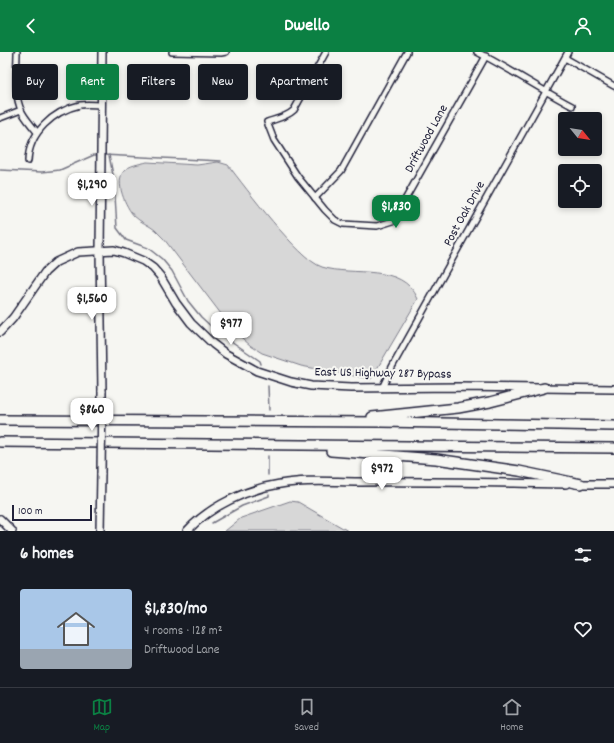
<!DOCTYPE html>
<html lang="en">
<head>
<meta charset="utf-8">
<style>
  body { margin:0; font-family:Dekko,sans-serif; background:#242831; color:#f1f3f6; height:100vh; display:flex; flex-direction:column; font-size:15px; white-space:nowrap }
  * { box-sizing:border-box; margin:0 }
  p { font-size:13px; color:#9ea1a6 }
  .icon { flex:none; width:22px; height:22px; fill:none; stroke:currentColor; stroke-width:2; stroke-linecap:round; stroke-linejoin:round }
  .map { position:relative; height:479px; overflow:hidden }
  .panel { display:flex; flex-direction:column; background:#171b24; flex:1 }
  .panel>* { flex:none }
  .top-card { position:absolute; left:12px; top:12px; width:400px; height:36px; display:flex; gap:8px }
  .needle { width:26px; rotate:120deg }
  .tools { position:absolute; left:558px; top:60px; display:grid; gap:8px }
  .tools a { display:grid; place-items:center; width:44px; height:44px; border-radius:4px; background:#171b24; box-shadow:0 2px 6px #0003; font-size:20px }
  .scale { position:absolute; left:12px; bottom:10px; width:80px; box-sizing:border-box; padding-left:4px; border:2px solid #22223b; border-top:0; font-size:11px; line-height:14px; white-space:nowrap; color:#22223b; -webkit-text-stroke:3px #f6f6f2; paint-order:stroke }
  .price { position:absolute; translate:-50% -34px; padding:0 9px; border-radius:8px; background:#fff; color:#222; font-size:13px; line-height:26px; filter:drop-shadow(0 1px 2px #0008) }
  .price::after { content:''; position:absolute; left:50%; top:24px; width:12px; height:9px; margin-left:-6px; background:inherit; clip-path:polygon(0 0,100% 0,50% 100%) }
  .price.active { background:#0b8043; color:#fff }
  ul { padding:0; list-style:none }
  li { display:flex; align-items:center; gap:12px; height:100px; padding:0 20px }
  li+li { border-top:1px solid #363941 }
  li span { display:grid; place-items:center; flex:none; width:112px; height:80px; border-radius:4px; color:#555 }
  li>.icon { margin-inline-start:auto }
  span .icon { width:48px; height:48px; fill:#fffc; stroke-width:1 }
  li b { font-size:17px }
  h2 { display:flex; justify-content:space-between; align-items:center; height:48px; padding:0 20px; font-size:17px }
  .pill { padding:0 14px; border-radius:4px; background:#171b24; box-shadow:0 2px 6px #0003; font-size:14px; line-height:36px }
  .pill.active { background:#0b8043; color:#fff }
  header { display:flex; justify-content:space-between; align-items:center; height:52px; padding:0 20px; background:#0b8043; color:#fff; font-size:18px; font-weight:700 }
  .menu { display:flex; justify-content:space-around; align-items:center; height:56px; border-top:1px solid #363941; background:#171b24; font-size:11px; color:#9ea1a6 }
  .menu a { display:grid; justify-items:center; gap:2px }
  .menu .active { color:#0b8043 }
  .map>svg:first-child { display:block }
  .green { fill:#d7d7d7; stroke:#7c7c89 }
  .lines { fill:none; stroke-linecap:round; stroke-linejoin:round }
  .stream { stroke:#757583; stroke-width:1.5 }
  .street-casing { stroke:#22223b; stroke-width:8 }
  .secondary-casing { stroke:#22223b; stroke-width:10 }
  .highway-casing { stroke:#22223b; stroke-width:12 }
  .street { stroke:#f6f6f2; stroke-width:5 }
  .secondary { stroke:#f6f6f2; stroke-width:7 }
  .highway { stroke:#f6f6f2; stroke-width:9 }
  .secondary-bridge-casing { stroke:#22223b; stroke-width:10; stroke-linecap:butt }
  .secondary-bridge { stroke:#f6f6f2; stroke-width:7 }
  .labels { text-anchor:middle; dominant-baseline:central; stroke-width:4; stroke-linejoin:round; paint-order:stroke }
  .street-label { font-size:13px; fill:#22223b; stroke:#f6f6f2 }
</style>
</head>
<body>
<header><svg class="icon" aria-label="back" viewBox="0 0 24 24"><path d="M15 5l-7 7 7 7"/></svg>Dwello<svg class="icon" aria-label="person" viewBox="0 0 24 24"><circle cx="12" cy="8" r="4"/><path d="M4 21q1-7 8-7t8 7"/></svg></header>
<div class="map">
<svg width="614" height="479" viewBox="0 0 614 479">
  <rect width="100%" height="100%" fill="#f6f6f2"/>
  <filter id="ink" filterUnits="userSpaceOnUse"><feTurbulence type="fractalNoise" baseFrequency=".025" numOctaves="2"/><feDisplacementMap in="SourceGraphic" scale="8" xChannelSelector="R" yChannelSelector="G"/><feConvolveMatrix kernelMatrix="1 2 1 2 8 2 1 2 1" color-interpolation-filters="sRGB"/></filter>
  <g filter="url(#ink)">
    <g class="green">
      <path d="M147 110 197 113 218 110 228 113C246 136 298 207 322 215 353 225 402 210 418 247L371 327 301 314 262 301 251 294 234 279 164 187C161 184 158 181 155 178 149 173 140 170 134 164 126 155 114 130 124 119 129 113 140 112 147 110Z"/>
      <polygon points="290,449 298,450 348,479 225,479 241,466"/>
    </g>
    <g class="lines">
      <g class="stream">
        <polyline points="103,103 221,109"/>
        <polyline points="109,103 114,128 117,176 126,188 148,196 162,207 172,219 188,249 201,265 215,278 260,309 261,312"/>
        <polyline points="0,118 42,120 60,118 94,103 99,103"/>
        <polyline points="268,334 269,358"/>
        <polyline points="268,423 268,404"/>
        <polyline points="212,471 242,454 269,444 269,442"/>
      </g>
      <defs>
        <g id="street">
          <path d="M17 0C17 19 13 42 22 60 26 67 31 73 37 80"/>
          <polyline points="172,0 221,1 226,0"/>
          <path d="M326 0 294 58C287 65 276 67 267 70L274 88 298 125 325 158 335 168 343 172 377 174 393 169 486 4"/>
          <path d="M477 0C510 17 540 37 572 54"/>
          <polyline points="565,6 614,34"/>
          <polyline points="0,66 21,58"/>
          <path d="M28 109C29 81 53 59 80 53 87 52 95 53 102 53"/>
          <polyline points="315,146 341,119 407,0"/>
          <polyline points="382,336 392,315 568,0"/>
        </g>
        <g id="secondary">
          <polyline points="0,280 13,266 45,220 56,210 78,200 114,198 124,201 143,209 153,216 160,224 176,251 191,271 213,292 226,302 257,319 291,330 311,334 351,336 459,335 614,337"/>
          <polyline points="102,340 100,199 102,0"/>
          <polyline points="576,432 614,432"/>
          <polyline points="0,467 12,479"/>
          <polyline points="100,479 101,421"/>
          <path d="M187 479C210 454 247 437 280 432 306 427 333 430 359 430 428 429 497 431 566 432"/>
        </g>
        <g id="highway">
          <polyline points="372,365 458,356 490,350 544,336"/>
          <polyline points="0,368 381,370 614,374"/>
          <polyline points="0,390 614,396"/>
          <polyline points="331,399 436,407 519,419 581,432"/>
        </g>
      </defs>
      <use href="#street" class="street-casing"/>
      <use href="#secondary" class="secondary-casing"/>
      <use href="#highway" class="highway-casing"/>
      <use href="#street" class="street"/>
      <use href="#secondary" class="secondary"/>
      <use href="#highway" class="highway"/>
      <defs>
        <polyline id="secondary-bridge" points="101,421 102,340"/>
      </defs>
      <use href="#secondary-bridge" class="secondary-bridge-casing"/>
      <use href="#secondary-bridge" class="secondary-bridge"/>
    </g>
  </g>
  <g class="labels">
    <g class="street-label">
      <text transform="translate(427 87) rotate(-61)">Driftwood Lane</text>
      <text transform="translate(465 162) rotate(-61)">Post Oak Drive</text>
      <text transform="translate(383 322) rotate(1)">East US Highway 287 Bypass</text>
    </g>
  </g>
</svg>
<div class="tools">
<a><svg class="needle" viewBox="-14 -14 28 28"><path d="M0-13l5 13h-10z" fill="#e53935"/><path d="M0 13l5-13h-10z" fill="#9ea1a6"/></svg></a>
<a><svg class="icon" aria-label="locate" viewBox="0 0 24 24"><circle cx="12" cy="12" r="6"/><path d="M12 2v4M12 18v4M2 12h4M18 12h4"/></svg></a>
</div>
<div class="scale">100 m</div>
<b class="price" style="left:92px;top:155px">$1,290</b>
<b class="price active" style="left:396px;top:177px">$1,830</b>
<b class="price" style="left:92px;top:269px">$1,560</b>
<b class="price" style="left:231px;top:294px">$977</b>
<b class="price" style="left:92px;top:380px">$860</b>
<b class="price" style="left:382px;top:439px">$972</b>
<div class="top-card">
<a class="pill">Buy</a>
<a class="pill active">Rent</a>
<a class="pill">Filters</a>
<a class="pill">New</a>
<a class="pill">Apartment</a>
</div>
</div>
<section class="panel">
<h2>6 homes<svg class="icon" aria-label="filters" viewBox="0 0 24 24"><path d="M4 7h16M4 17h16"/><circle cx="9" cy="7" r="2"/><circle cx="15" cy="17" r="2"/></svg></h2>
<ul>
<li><span style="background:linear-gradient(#a9c7e8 75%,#9aa5b1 0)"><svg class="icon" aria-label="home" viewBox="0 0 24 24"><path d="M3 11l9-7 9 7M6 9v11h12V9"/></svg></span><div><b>$1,830/mo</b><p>4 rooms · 128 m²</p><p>Driftwood Lane</p></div><svg class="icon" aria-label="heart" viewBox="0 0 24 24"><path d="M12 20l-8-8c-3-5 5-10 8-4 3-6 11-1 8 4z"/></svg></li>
</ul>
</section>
<nav class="menu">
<a class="active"><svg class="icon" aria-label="map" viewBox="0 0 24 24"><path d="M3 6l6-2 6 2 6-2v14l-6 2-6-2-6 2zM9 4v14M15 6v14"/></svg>Map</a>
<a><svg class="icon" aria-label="saved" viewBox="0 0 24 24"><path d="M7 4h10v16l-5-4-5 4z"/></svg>Saved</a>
<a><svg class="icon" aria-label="home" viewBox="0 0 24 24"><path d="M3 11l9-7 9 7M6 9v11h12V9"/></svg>Home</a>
</nav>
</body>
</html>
